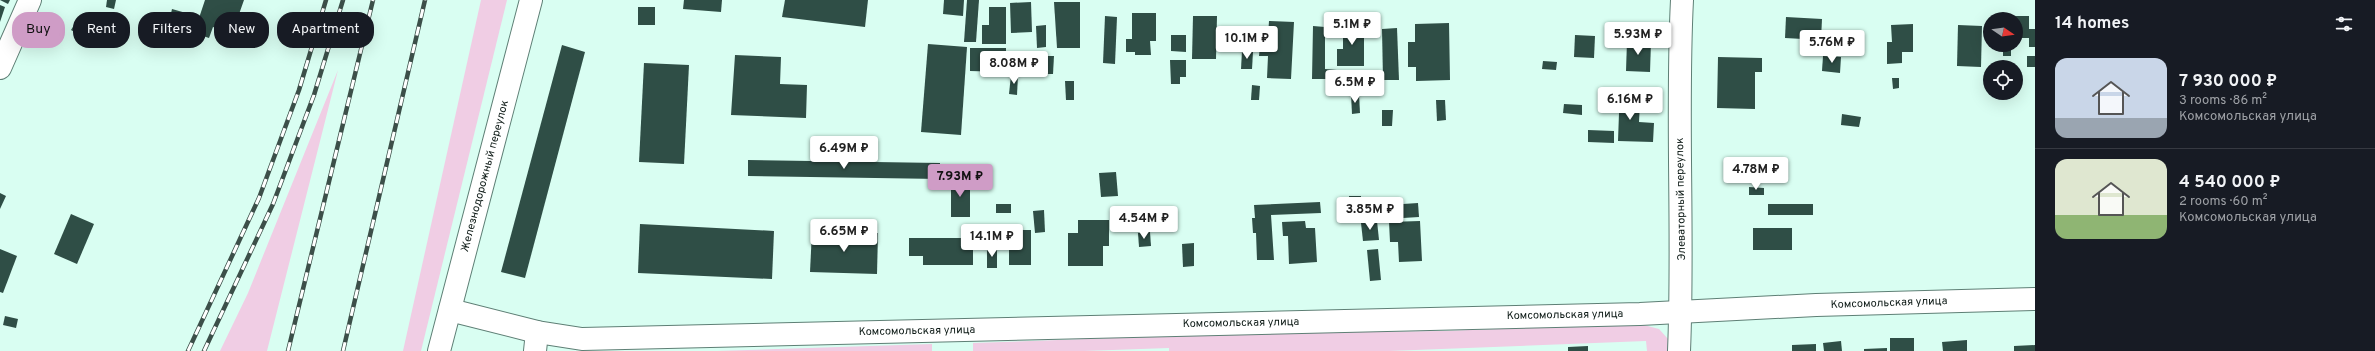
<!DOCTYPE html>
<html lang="en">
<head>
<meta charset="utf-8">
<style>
  body { margin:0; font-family:Overpass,sans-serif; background:#242831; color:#f1f3f6; height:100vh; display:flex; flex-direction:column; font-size:15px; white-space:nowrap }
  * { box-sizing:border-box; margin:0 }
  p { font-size:13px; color:#9ea1a6 }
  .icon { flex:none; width:22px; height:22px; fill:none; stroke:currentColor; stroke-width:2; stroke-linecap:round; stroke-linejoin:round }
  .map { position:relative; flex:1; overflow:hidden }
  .details { display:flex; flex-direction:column; background:#171b24; width:340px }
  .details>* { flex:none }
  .hud { position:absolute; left:12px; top:12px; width:380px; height:36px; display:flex; gap:8px }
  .needle { width:26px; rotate:103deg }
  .controls { position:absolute; left:1983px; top:12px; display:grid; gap:8px }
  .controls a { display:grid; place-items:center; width:40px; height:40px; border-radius:50%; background:#171b24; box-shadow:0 4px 16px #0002; font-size:20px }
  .price { position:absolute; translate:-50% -34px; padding:0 9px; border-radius:4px; background:#fff; color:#222; font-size:13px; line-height:26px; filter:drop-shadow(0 1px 2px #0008) }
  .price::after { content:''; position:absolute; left:50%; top:24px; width:12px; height:9px; margin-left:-6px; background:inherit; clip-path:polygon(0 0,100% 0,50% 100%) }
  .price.on { background:#cf9cc6; color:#111 }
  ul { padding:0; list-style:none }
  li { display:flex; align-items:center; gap:12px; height:100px; padding:0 20px }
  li+li { border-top:1px solid #363941 }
  li span { display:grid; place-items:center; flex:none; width:112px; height:80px; border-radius:12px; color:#555 }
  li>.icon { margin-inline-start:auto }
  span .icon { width:48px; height:48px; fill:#fffc; stroke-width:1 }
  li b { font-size:17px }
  h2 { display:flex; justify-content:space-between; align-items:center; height:48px; padding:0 20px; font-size:17px }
  .pill { padding:0 14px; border-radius:16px; background:#171b24; box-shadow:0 4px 16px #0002; font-size:14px; line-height:36px }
  .pill.on { background:#cf9cc6; color:#111 }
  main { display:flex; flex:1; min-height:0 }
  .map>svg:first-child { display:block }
  .green { fill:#f0cde4 }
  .building { fill:#2f4e46 }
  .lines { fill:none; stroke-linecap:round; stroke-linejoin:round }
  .minor-casing { stroke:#5e7f75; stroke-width:24 }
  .minor { stroke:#fff; stroke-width:22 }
  .rail-casing { stroke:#3c4f49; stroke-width:4.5 }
  .rail { stroke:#fff; stroke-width:3; stroke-dasharray:9; stroke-linecap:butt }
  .labels { text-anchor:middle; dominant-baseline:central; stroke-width:4; stroke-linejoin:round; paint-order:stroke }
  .street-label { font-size:11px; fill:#0c1915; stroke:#fff }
</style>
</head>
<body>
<main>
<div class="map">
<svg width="2035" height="351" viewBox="0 0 2035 351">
  <rect width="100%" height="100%" fill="#d9fef2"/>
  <g class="green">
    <polygon points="481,0 507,0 421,351 403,351"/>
    <polygon points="338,70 267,351 220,351 248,293"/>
    <polygon points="1640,324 1659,329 1669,340 1669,351 1647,351 1646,341 1389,351 1169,351 1169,348 1084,351 973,351 973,343 1253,333 1440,331"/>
    <polygon points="932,344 932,351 717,351"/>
  </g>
  <g class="building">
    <polygon points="0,0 10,0 8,4"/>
    <polygon points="107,0 116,0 114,9 106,7"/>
    <polygon points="205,0 244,0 232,34 213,27 209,38 194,33"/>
    <polygon points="684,0 722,0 721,12 683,9"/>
    <polygon points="785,0 868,0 865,27 782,17"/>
    <polygon points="944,0 964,0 963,16 943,14"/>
    <polygon points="967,0 979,0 976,42 964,42"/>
    <polygon points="1031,2 1032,32 1011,33 1010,3"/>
    <polygon points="1054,2 1080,2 1080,48 1057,48"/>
    <polygon points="0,5 5,7 0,22"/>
    <rect x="638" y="7" width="17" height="18"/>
    <polygon points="989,7 1006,7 1006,44 982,44 982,25 989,25"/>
    <polygon points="172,9 186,13 184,21 170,18"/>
    <polygon points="1132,13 1156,13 1156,41 1150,41 1151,55 1135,55 1135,52 1126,52 1126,39 1132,39"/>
    <polygon points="1105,16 1117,17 1115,64 1103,63"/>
    <polygon points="1193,16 1217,16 1216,59 1192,59"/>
    <polygon points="2010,16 2029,16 2029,29 2035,29 2035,47 2029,47 2029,38 2016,38 2016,19 2010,19"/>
    <polygon points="1786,17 1822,19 1821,40 1785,38"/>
    <polygon points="148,18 170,26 163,45 141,37"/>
    <polygon points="77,20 96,30 90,41 71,30"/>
    <polygon points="1269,21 1294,22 1291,79 1267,78 1268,56 1259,56 1261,35 1268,36"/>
    <polygon points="1449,23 1450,80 1416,81 1416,67 1408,67 1408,42 1415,42 1415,24"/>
    <polygon points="1343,24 1364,24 1364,66 1337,66 1337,49 1343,49"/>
    <polygon points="1913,24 1913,52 1902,52 1902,63 1887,64 1887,42 1892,42 1891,25"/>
    <polygon points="1046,25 1046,47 1037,48 1036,26"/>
    <polygon points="1958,25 1982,26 1981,67 1957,66"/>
    <polygon points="1313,26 1325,27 1325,69 1337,70 1337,79 1312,79"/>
    <polygon points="1397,28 1399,80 1383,80 1382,29"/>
    <polygon points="176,31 189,36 185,47 173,43"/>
    <polygon points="1171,35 1186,35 1186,52 1171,51"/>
    <polygon points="1575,35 1595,36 1594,58 1574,57"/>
    <polygon points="1627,41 1651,42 1650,72 1626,71"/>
    <polygon points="928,44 967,47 961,135 921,132"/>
    <polygon points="562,45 585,52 525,278 501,272"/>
    <rect x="2003" y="45" width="8" height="11"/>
    <polygon points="970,48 1006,48 1006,72 970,71"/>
    <polygon points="1242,51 1253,52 1252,69 1241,69"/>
    <polygon points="735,55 781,57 780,84 807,85 806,118 731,115"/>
    <polygon points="1037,56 1054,56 1053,74 1037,74"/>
    <polygon points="1823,56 1841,57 1840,73 1822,71"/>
    <rect x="2027" y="56" width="8" height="11"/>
    <polygon points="1718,57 1762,58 1762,72 1755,72 1755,109 1717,108"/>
    <polygon points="1170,60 1186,60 1186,77 1180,77 1180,84 1171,84"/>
    <polygon points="1543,61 1557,62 1556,70 1542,69"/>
    <polygon points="644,63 689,65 684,164 639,162"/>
    <polygon points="1011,75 1018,75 1017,95 1009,94"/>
    <polygon points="1892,78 1899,78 1899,88 1893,89"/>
    <polygon points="1065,81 1074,81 1074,100 1066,100"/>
    <polygon points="1252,85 1260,86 1259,100 1251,100"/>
    <polygon points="1351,94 1359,94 1360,113 1352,114"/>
    <polygon points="1436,100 1445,100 1446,120 1437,121"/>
    <polygon points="1603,100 1640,102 1639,122 1654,123 1653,142 1618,141 1619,113 1602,112"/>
    <polygon points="1564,104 1582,105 1582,115 1563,113"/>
    <polygon points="1382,110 1393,110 1392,126 1382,126"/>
    <polygon points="1842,114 1861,117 1859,127 1841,125"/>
    <polygon points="1588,130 1614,131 1614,143 1588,142"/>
    <polygon points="748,160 940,163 940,179 748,176"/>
    <polygon points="1116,172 1118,196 1101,197 1099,173"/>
    <rect x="951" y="180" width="19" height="37"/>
    <polygon points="1749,187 1764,188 1764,195 1749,195"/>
    <polygon points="0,193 6,196 0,209"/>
    <rect x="1349" y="196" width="12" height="9"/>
    <polygon points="1320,202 1321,213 1271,215 1274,260 1257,260 1256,233 1253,233 1252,218 1255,218 1254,205"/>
    <polygon points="1418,203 1419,217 1403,218 1403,204"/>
    <rect x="996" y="204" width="15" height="9"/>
    <rect x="1768" y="204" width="45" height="11"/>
    <polygon points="1044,210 1045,232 1035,233 1033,211"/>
    <polygon points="71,214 94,224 77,264 54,254"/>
    <polygon points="1078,220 1109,220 1109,246 1103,246 1103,266 1068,266 1068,233 1078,233"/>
    <polygon points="1305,221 1306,228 1315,228 1317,262 1289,264 1288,236 1283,236 1282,222"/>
    <polygon points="1377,221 1379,240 1363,241 1361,223"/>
    <polygon points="1420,221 1422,261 1399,262 1398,242 1390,242 1389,222"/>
    <polygon points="640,224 774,231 772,279 638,273"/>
    <rect x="1753" y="228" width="39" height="22"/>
    <polygon points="1005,230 1031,230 1031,265 1009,265 1009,244 1005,244"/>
    <polygon points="812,231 878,233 877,274 810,272"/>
    <polygon points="1150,232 1151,246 1139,247 1138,233"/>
    <polygon points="909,238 973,238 973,265 923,265 923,256 909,256"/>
    <polygon points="1194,243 1194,266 1183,267 1182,244"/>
    <polygon points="0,249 17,256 3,293 0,292"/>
    <rect x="987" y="249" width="10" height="19"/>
    <polygon points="1378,249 1381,280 1370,281 1367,250"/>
    <polygon points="5,316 18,319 16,328 3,325"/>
    <rect x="1890" y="338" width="24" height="13"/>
    <polygon points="1967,340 1967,351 1943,351 1942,342"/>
    <polygon points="1841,341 1842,351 1824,351 1823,343"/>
    <polygon points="1816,344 1816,351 1792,351 1792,345"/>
    <polygon points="2035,345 2035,351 2014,351 2014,346"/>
    <polygon points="1588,346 1588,351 1568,351 1568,347"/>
    <polygon points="1887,348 1887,351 1864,351 1864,349"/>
  </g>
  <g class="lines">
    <defs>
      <g id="minor">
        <polyline points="0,68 30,0"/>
        <polyline points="450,310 537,332 582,339 1640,314 1816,305 2035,299"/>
        <polyline points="439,351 531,0"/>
        <polyline points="535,351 537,332"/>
        <path d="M1679 351C1684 234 1676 117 1682 0"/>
      </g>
    </defs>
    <use href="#minor" class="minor-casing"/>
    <use href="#minor" class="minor"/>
    <defs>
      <g id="rail">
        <polyline points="188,351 259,198 299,90 326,0"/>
        <polyline points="204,351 273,204 314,95 343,0"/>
        <polyline points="288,351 373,0"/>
        <polyline points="343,351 425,0"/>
      </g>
    </defs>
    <use href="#rail" class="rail-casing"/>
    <use href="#rail" class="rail"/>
  </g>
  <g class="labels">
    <g class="street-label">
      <text transform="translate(485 176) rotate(-75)">Железнодорожный переулок</text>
      <text transform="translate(1681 199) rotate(-91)">Элеваторный переулок</text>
      <text transform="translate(1889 303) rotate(-2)">Комсомольская улица</text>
      <text transform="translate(1565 315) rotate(-1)">Комсомольская улица</text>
      <text transform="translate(1241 323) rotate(-1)">Комсомольская улица</text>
      <text transform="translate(917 331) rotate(-1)">Комсомольская улица</text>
    </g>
  </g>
</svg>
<div class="controls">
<a><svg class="needle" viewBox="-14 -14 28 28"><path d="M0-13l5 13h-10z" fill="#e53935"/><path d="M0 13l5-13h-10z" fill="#9ea1a6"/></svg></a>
<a><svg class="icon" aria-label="locate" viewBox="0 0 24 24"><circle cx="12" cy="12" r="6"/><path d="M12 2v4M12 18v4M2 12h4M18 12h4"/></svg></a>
</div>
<b class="price" style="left:1352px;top:46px">5.1M ₽</b>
<b class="price" style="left:1638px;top:56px">5.93M ₽</b>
<b class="price" style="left:1247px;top:60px">10.1M ₽</b>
<b class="price" style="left:1832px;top:64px">5.76M ₽</b>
<b class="price" style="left:1014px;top:85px">8.08M ₽</b>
<b class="price" style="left:1355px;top:104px">6.5M ₽</b>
<b class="price" style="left:1630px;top:121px">6.16M ₽</b>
<b class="price" style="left:844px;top:170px">6.49M ₽</b>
<b class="price" style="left:1756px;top:191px">4.78M ₽</b>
<b class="price on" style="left:960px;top:198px">7.93M ₽</b>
<b class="price" style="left:1370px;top:231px">3.85M ₽</b>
<b class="price" style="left:1144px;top:240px">4.54M ₽</b>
<b class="price" style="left:844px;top:253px">6.65M ₽</b>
<b class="price" style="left:992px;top:258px">14.1M ₽</b>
<div class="hud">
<a class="pill on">Buy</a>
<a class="pill">Rent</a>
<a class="pill">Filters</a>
<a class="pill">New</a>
<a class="pill">Apartment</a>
</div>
</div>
<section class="details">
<h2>14 homes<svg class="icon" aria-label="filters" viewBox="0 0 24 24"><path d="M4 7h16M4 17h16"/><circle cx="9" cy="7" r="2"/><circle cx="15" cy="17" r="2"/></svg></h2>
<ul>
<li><span style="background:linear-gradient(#c9d6e8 75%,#9aa5b1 0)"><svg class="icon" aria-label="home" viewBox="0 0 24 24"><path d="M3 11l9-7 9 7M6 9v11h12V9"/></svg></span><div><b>7 930 000 ₽</b><p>3 rooms · 86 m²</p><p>Комсомольская улица</p></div></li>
<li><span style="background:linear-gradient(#dfe7d0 70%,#8fb573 0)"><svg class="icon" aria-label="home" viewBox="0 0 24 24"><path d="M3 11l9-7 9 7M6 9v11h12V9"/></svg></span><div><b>4 540 000 ₽</b><p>2 rooms · 60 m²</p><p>Комсомольская улица</p></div></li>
</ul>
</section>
</main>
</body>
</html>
